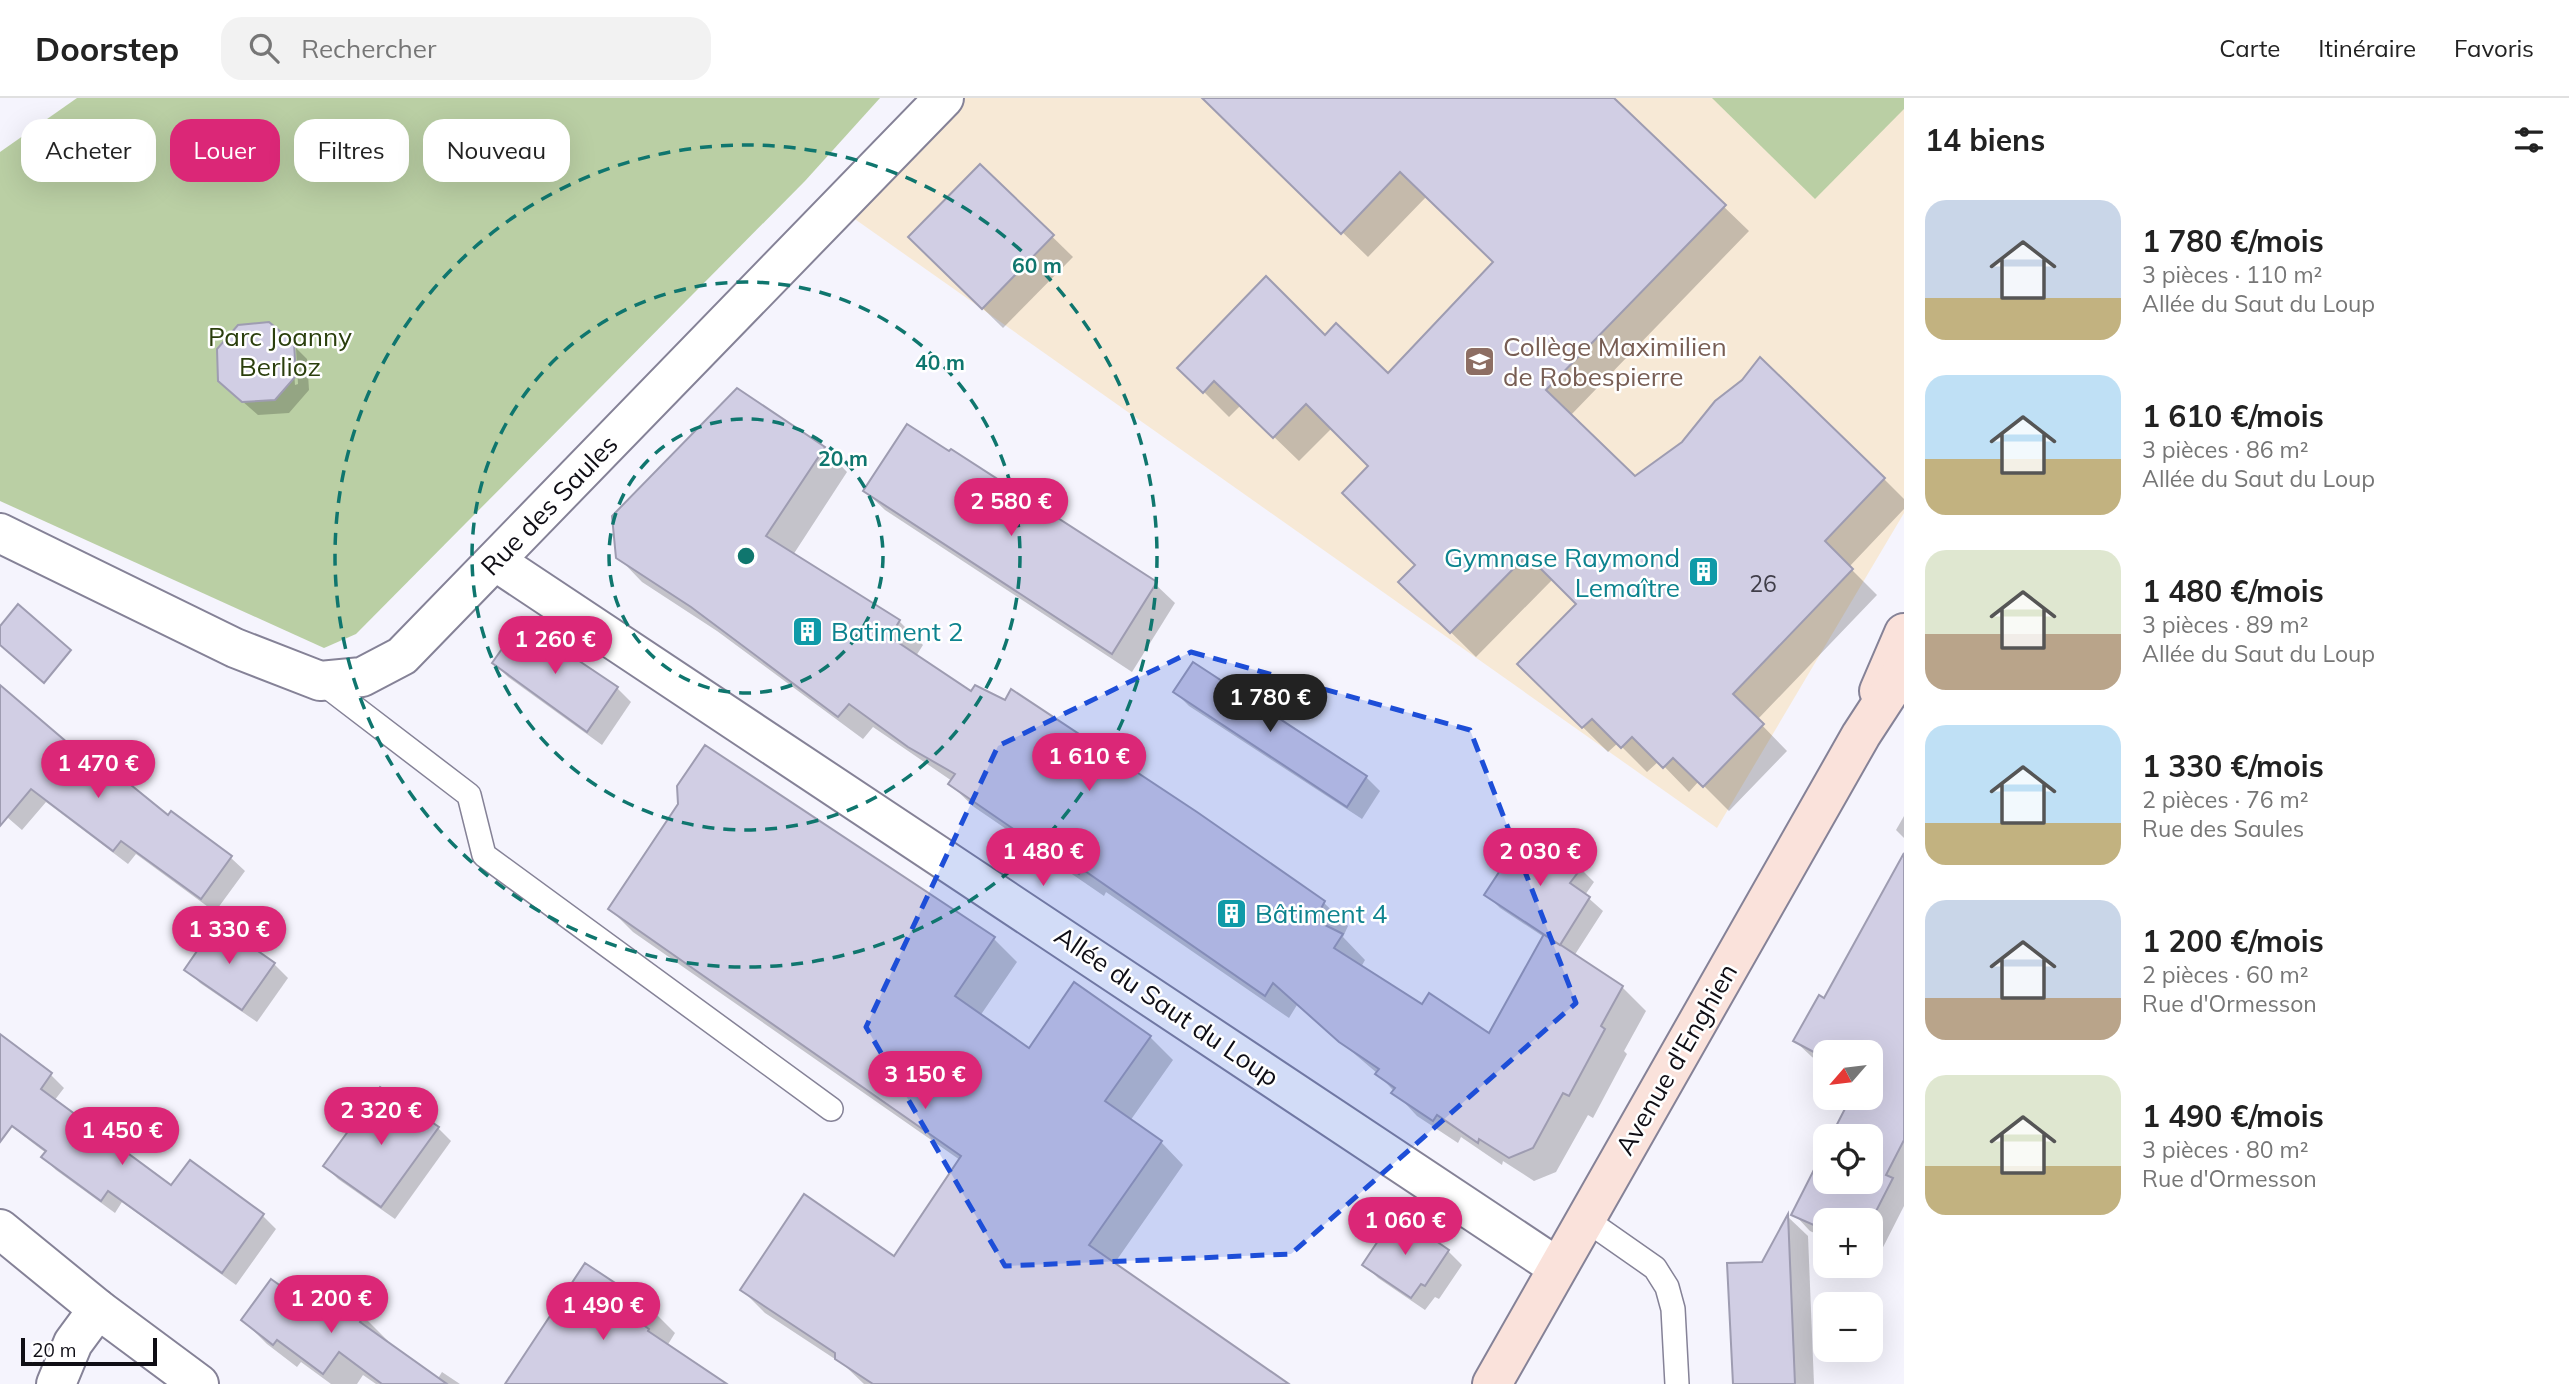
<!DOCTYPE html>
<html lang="fr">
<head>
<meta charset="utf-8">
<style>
  body { margin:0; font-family:Mulish,sans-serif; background:#f2f2f2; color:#222; height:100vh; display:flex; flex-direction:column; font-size:26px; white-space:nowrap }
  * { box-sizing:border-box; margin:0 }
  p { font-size:23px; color:#767676 }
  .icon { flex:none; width:38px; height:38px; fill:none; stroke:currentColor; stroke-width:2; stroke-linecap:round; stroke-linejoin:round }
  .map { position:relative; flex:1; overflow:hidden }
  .drawer { display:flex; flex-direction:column; background:#fff; width:665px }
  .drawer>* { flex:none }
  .top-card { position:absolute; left:21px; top:21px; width:665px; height:63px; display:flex; gap:14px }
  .needle { width:46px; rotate:242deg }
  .tools { position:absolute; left:1813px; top:942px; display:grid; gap:14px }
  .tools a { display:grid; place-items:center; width:70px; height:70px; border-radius:14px; background:#fff; box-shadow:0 7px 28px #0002; font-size:35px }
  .scale { position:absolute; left:21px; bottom:18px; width:136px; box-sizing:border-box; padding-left:7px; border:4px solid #0f0e15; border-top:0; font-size:19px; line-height:24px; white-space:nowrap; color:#0f0e15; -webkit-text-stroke:5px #fff; paint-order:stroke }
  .price { position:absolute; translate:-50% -60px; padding:0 16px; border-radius:24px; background:#db2777; color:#fff; font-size:23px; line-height:46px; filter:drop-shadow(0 2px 4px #0008) }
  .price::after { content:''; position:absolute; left:50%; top:42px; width:21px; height:16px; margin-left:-10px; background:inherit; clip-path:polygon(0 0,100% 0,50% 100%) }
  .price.selected { background:#222; color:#fff }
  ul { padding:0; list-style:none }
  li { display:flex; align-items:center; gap:21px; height:175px; padding:0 21px }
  li span { display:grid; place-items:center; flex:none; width:196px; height:140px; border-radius:21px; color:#555 }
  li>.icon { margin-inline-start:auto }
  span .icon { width:84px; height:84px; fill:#fffc; stroke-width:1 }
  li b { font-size:30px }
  h2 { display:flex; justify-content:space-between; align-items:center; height:84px; padding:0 21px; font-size:30px }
  .tag { padding:0 24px; border-radius:21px; background:#fff; box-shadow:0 7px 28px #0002; font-size:24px; line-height:63px }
  .tag.selected { background:#db2777; color:#fff }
  header { display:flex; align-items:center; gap:42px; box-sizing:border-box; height:98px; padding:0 35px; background:#fff; border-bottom:2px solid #e0e0e0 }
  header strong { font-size:33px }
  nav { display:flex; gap:38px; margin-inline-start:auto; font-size:24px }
  .search { width:490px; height:63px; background:#f2f2f2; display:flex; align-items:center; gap:18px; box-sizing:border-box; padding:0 24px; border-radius:21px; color:#767676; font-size:26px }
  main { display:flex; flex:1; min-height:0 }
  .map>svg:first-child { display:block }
  .education { fill:#f7e9d6 }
  .green { fill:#bacfa4 }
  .shadow { fill:#0003 }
  .building { fill:#d1cee4; stroke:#9e9cb1; stroke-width:2 }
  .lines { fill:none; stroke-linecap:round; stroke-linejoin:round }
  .lane-casing { stroke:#858297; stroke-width:26 }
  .street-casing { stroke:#858297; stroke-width:42 }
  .secondary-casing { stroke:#858297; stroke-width:42 }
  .lane { stroke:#fff; stroke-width:23 }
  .street { stroke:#fff; stroke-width:38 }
  .secondary { stroke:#fae2db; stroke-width:38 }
  .marked { fill:#1d4ed8; fill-opacity:0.2; stroke:#1d4ed8; stroke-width:5; stroke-dasharray:14 9; stroke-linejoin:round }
  .ring { fill:none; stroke:#0f766e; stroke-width:3.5; stroke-dasharray:12 9 }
  .labels { text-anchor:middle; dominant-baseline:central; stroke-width:5; stroke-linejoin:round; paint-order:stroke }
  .number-label { font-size:23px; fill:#403e49 }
  .park-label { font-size:26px; fill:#2b3f0d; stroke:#fff }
  .education-label { font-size:26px; fill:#785e54; stroke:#fff; text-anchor:start }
  .street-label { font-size:26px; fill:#0f0e15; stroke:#fff }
  .culture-label { font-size:26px; fill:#0d838f; stroke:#fff; text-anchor:start }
  .centre { fill:#0f766e; stroke:#fff; stroke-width:3.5 }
  .ring-label { font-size:21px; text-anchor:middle; font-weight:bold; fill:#0f766e; stroke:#fff; stroke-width:5; stroke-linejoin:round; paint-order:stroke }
</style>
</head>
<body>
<header>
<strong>Doorstep</strong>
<div class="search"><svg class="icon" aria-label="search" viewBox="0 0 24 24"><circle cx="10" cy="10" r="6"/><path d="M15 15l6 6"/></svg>Rechercher</div>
<nav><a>Carte</a><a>Itinéraire</a><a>Favoris</a></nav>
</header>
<main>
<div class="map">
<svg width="1904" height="1286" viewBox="0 0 1904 1286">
  <rect width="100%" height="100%" fill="#f5f4fd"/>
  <polygon class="education" points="961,0 1904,0 1904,415 1717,730 842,112"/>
  <g class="green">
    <polygon points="77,0 880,0 805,83 356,536 324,550 0,403 0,54"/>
    <polygon points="1712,0 1904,0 1904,11 1815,101"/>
  </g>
  <g class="shadow">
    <polygon points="1204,0 1611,0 1749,133 1570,318 1635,380 1884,381 1904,401 1904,411 1849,469 1877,497 1757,622 1787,653 1729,713 1699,683 1689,694 1659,663 1647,674 1618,645 1608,654 1519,566 1578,506 1553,481 1476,559 1400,484 1417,467 1371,368 1332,330 1299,363 1241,307 1229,319 1180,270 1325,239 1388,277 1495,165 1427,98 1368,159"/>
    <polygon points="980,68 1073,159 1003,230 910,139"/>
    <polygon points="292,246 295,287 298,286 296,250 307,261 309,292 289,315 258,317 234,296"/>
    <polygon points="824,350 847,374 793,457 899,523 923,547 916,558 971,595 1196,716 1324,805 1348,828 1343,839 1365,862 1361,869 1423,908 1490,938 1544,839 1500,810 1487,797 1581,771 1594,784 1585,797 1603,813 1574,858 1622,889 1646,913 1624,953 1627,956 1593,1020 1588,1017 1556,1074 1534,1083 1503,1063 1502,1067 1461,1039 1458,1045 1417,1018 1377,975 1297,907 1289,920 1106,794 1104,798 974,709 950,686 952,683 873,629 863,641 717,533 642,484 618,459"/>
    <polygon points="865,393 1155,486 1175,505 1132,574 885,412"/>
    <polygon points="494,565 617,590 631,604 602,647 508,579"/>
    <polygon points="1175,594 1366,679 1380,693 1362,721 1189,608"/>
    <polygon points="0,603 168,719 171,715 231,760 245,773 215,814 136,756 128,766 46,704 22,732 0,713"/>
    <polygon points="706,649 994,841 1017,864 980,918 1029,952 1150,939 1173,962 1130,1023 1161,1044 1183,1067 1114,1166 1286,1286 864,1286 844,1267 765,1215 742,1192 894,1161 960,1062 633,834 610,811 680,707"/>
    <polygon points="1904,718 1904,740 1896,732"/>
    <polygon points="1904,759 1904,1108 1876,1163 1871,1161 1871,1122 1825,1122 1825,1140 1810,1133 1794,1116 1825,1054 1825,1083 1871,1083 1871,954 1825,954 1825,967 1812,959 1795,943 1824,902"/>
    <polygon points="274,866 288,880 257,924 200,885 186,871"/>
    <polygon points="0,938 51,977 64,990 54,1003 172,1089 263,1118 276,1131 236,1187 122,1104 115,1115 56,1072 43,1059 46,1055 0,1020"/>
    <polygon points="438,1030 451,1043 395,1121 338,1081 325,1068"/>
    <polygon points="1788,1119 1808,1138 1814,1286 1734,1286 1763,1165"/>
    <polygon points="1403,1122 1448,1153 1462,1167 1439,1201 1435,1199 1425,1212 1378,1180 1365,1167"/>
    <polygon points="310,1211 364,1219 388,1243 386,1244 437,1282 442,1274 460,1286 376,1286 363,1277 357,1286 331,1286 301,1264 297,1269 267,1246 243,1222"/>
    <polygon points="651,1211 675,1235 667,1248 724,1286 507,1286"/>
  </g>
  <g class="building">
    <polygon points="1202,0 1614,0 1726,107 1546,292 1635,378 1682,344 1715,303 1742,282 1760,259 1885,380 1825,443 1853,471 1733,596 1764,626 1703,689 1673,660 1663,670 1632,639 1621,650 1592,621 1582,630 1517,566 1576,506 1527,457 1450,535 1398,484 1415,467 1342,395 1368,368 1306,306 1273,340 1214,283 1203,295 1177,270 1266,178 1325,237 1336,225 1388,275 1493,164 1400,74 1341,136"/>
    <polygon points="980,66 1054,137 982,211 908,139"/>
    <polygon points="269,224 294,245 296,278 275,302 242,304 218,283 217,251 238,227"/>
    <polygon points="737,290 825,349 766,438 900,522 890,539 971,593 975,587 1005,602 1011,591 1197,714 1325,803 1315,822 1343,836 1334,850 1422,906 1429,895 1489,935 1544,836 1623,888 1601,928 1605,931 1569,998 1563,995 1533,1050 1509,1060 1479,1041 1478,1045 1437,1017 1433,1023 1391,995 1395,990 1375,976 1379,971 1339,944 1273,885 1265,898 1082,771 1079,776 948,686 955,676 908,649 849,606 838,619 691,509 616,460 612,418"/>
    <polygon points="907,326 949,353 951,351 1157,484 1112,556 863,393"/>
    <polygon points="18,506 71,552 44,585 0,547 0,528"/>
    <polygon points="521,524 618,589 587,634 492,565"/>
    <polygon points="1193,564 1367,678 1347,709 1173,594"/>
    <polygon points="0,587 89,663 94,657 168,717 171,713 232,758 201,801 121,743 113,753 31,691 0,728"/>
    <polygon points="705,647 995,839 955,898 1029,950 1074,884 1151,938 1105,1003 1162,1043 1089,1147 1289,1286 873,1286 835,1261 835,1255 740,1192 804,1096 894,1158 961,1058 608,811 678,706 677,688"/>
    <polygon points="1526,733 1582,769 1570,785 1590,799 1560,847 1484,797"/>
    <polygon points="1904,755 1904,1042 1886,1077 1893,1080 1871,1123 1825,1122 1825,1132 1791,1117 1825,1050 1825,1083 1871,1083 1871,1038 1831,1038 1851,999 1871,999 1871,954 1825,954 1825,960 1793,943 1819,897 1824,900"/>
    <polygon points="217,824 275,865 242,912 184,872"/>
    <polygon points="0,936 52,975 41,991 171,1087 190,1062 264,1116 222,1175 108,1093 101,1103 41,1059 46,1053 12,1028 0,1044"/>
    <polygon points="380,989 439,1029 381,1109 323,1068"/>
    <polygon points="1788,1116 1795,1286 1733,1286 1727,1165 1762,1164"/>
    <polygon points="1403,1120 1449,1152 1425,1188 1421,1186 1411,1200 1362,1167 1392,1122 1399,1126"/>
    <polygon points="585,1165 653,1210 642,1226 649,1231 648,1233 727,1286 505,1286"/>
    <polygon points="271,1181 309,1208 324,1188 365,1217 360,1224 447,1286 382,1286 339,1254 323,1276 277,1242 273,1247 241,1222"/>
  </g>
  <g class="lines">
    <defs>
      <g id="lane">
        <polyline points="320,583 469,697 484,757 831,1011"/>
        <polyline points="1585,1121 1655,1170 1667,1189 1673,1211 1677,1286"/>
      </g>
      <g id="street">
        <polyline points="0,435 235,550 320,583 362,579 402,558 944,0"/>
        <polyline points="495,463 1557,1169"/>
        <polyline points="0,1131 98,1211 199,1286"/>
        <polyline points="56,1286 73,1245 98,1211"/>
      </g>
      <g id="secondary">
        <polyline points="1879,593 1904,535"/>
        <polyline points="1492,1286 1861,637 1904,571"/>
      </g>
    </defs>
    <use href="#lane" class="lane-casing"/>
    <use href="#street" class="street-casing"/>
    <use href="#secondary" class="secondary-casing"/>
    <use href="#lane" class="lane"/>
    <use href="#street" class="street"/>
    <use href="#secondary" class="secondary"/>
  </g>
  <path class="marked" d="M1191 554 1470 632 1576 905 1291 1156 1005 1168 866 929 998 648Z"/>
  <g class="ring">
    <circle cx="746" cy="458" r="137"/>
    <circle cx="746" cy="458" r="274"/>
    <circle cx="746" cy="458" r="411"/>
  </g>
  <defs>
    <symbol id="school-square" viewBox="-11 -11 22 22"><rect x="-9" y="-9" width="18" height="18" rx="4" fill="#8d6e63" stroke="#fff"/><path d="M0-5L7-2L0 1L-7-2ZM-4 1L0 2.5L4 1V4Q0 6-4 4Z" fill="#fff"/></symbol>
    <symbol id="building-square" viewBox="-11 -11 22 22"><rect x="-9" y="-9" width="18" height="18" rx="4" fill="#0f9aa8" stroke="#fff"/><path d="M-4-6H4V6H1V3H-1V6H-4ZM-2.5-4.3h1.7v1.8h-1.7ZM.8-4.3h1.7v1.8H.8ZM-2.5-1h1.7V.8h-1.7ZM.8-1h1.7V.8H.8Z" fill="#fff"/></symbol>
  </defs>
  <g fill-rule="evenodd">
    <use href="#school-square" x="1462" y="246" width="35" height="35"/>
    <use href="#building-square" x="1686" y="456" width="35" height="35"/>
    <use href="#building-square" x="790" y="516" width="35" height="35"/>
    <use href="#building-square" x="1214" y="798" width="35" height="35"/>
  </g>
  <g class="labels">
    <g class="number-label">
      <text x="1763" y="485">26</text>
    </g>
    <g class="park-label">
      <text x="280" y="238">Parc Joanny<tspan x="280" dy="30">Berlioz</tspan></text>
    </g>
    <g class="education-label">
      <text x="1503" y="248">Collège Maximilien<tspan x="1503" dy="30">de Robespierre</tspan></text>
    </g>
    <g class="street-label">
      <text transform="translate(549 407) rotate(-46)">Rue des Saules</text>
      <text transform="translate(1167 908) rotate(34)">Allée du Saut du Loup</text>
      <text transform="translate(1676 961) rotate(-60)">Avenue d'Enghien</text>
    </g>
    <g class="culture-label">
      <text x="1680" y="459" text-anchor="end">Gymnase Raymond<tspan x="1680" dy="30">Lemaître</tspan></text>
      <text x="831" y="533">Batiment 2</text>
      <text x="1255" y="815">Bâtiment 4</text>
    </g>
  </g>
  <circle cx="746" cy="458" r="10" class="centre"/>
  <g class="ring-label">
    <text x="1037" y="175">60 m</text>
    <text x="940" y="272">40 m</text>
    <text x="843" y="368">20 m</text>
  </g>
</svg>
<div class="tools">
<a><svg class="needle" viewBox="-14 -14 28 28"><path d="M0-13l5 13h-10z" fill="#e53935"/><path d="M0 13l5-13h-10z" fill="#767676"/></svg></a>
<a><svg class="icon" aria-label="locate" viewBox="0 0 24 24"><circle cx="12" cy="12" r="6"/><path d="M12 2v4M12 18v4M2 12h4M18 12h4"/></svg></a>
<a>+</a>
<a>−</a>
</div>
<div class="scale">20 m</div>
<b class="price" style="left:1011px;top:440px">2 580 €</b>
<b class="price" style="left:555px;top:578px">1 260 €</b>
<b class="price selected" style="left:1270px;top:636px">1 780 €</b>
<b class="price" style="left:1089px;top:695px">1 610 €</b>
<b class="price" style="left:98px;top:702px">1 470 €</b>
<b class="price" style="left:1043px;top:790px">1 480 €</b>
<b class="price" style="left:1540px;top:790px">2 030 €</b>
<b class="price" style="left:229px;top:868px">1 330 €</b>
<b class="price" style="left:925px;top:1013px">3 150 €</b>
<b class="price" style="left:381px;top:1049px">2 320 €</b>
<b class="price" style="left:122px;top:1069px">1 450 €</b>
<b class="price" style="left:1405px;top:1159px">1 060 €</b>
<b class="price" style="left:331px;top:1237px">1 200 €</b>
<b class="price" style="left:603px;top:1244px">1 490 €</b>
<div class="top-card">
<a class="tag">Acheter</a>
<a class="tag selected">Louer</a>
<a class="tag">Filtres</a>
<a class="tag">Nouveau</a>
</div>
</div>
<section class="drawer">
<h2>14 biens<svg class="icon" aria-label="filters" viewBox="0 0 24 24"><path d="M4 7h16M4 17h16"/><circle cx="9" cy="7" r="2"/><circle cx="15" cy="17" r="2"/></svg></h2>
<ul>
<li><span style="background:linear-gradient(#c9d6e8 70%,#c2b280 0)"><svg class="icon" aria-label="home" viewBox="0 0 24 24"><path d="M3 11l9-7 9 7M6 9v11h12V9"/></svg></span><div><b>1 780 €/mois</b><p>3 pièces · 110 m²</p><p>Allée du Saut du Loup</p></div></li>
<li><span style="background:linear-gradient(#bfe0f5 60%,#c2b280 0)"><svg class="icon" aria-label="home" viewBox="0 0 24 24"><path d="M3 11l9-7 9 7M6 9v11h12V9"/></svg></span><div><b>1 610 €/mois</b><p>3 pièces · 86 m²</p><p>Allée du Saut du Loup</p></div></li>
<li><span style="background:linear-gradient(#dfe7d0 60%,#b9a48a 0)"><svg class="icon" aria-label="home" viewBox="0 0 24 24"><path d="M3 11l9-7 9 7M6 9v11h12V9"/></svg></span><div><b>1 480 €/mois</b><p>3 pièces · 89 m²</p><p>Allée du Saut du Loup</p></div></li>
<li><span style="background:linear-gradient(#bfe0f5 70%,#c2b280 0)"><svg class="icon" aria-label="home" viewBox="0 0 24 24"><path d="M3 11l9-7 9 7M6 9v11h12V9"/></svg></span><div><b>1 330 €/mois</b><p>2 pièces · 76 m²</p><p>Rue des Saules</p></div></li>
<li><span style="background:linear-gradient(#c9d6e8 70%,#b9a48a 0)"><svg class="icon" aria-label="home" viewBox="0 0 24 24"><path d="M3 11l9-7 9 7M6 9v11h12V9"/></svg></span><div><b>1 200 €/mois</b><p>2 pièces · 60 m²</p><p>Rue d'Ormesson</p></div></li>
<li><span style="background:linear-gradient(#dfe7d0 65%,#c2b280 0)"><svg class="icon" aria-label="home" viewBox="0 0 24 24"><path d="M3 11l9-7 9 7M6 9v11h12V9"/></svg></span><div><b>1 490 €/mois</b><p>3 pièces · 80 m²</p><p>Rue d'Ormesson</p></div></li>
</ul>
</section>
</main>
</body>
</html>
